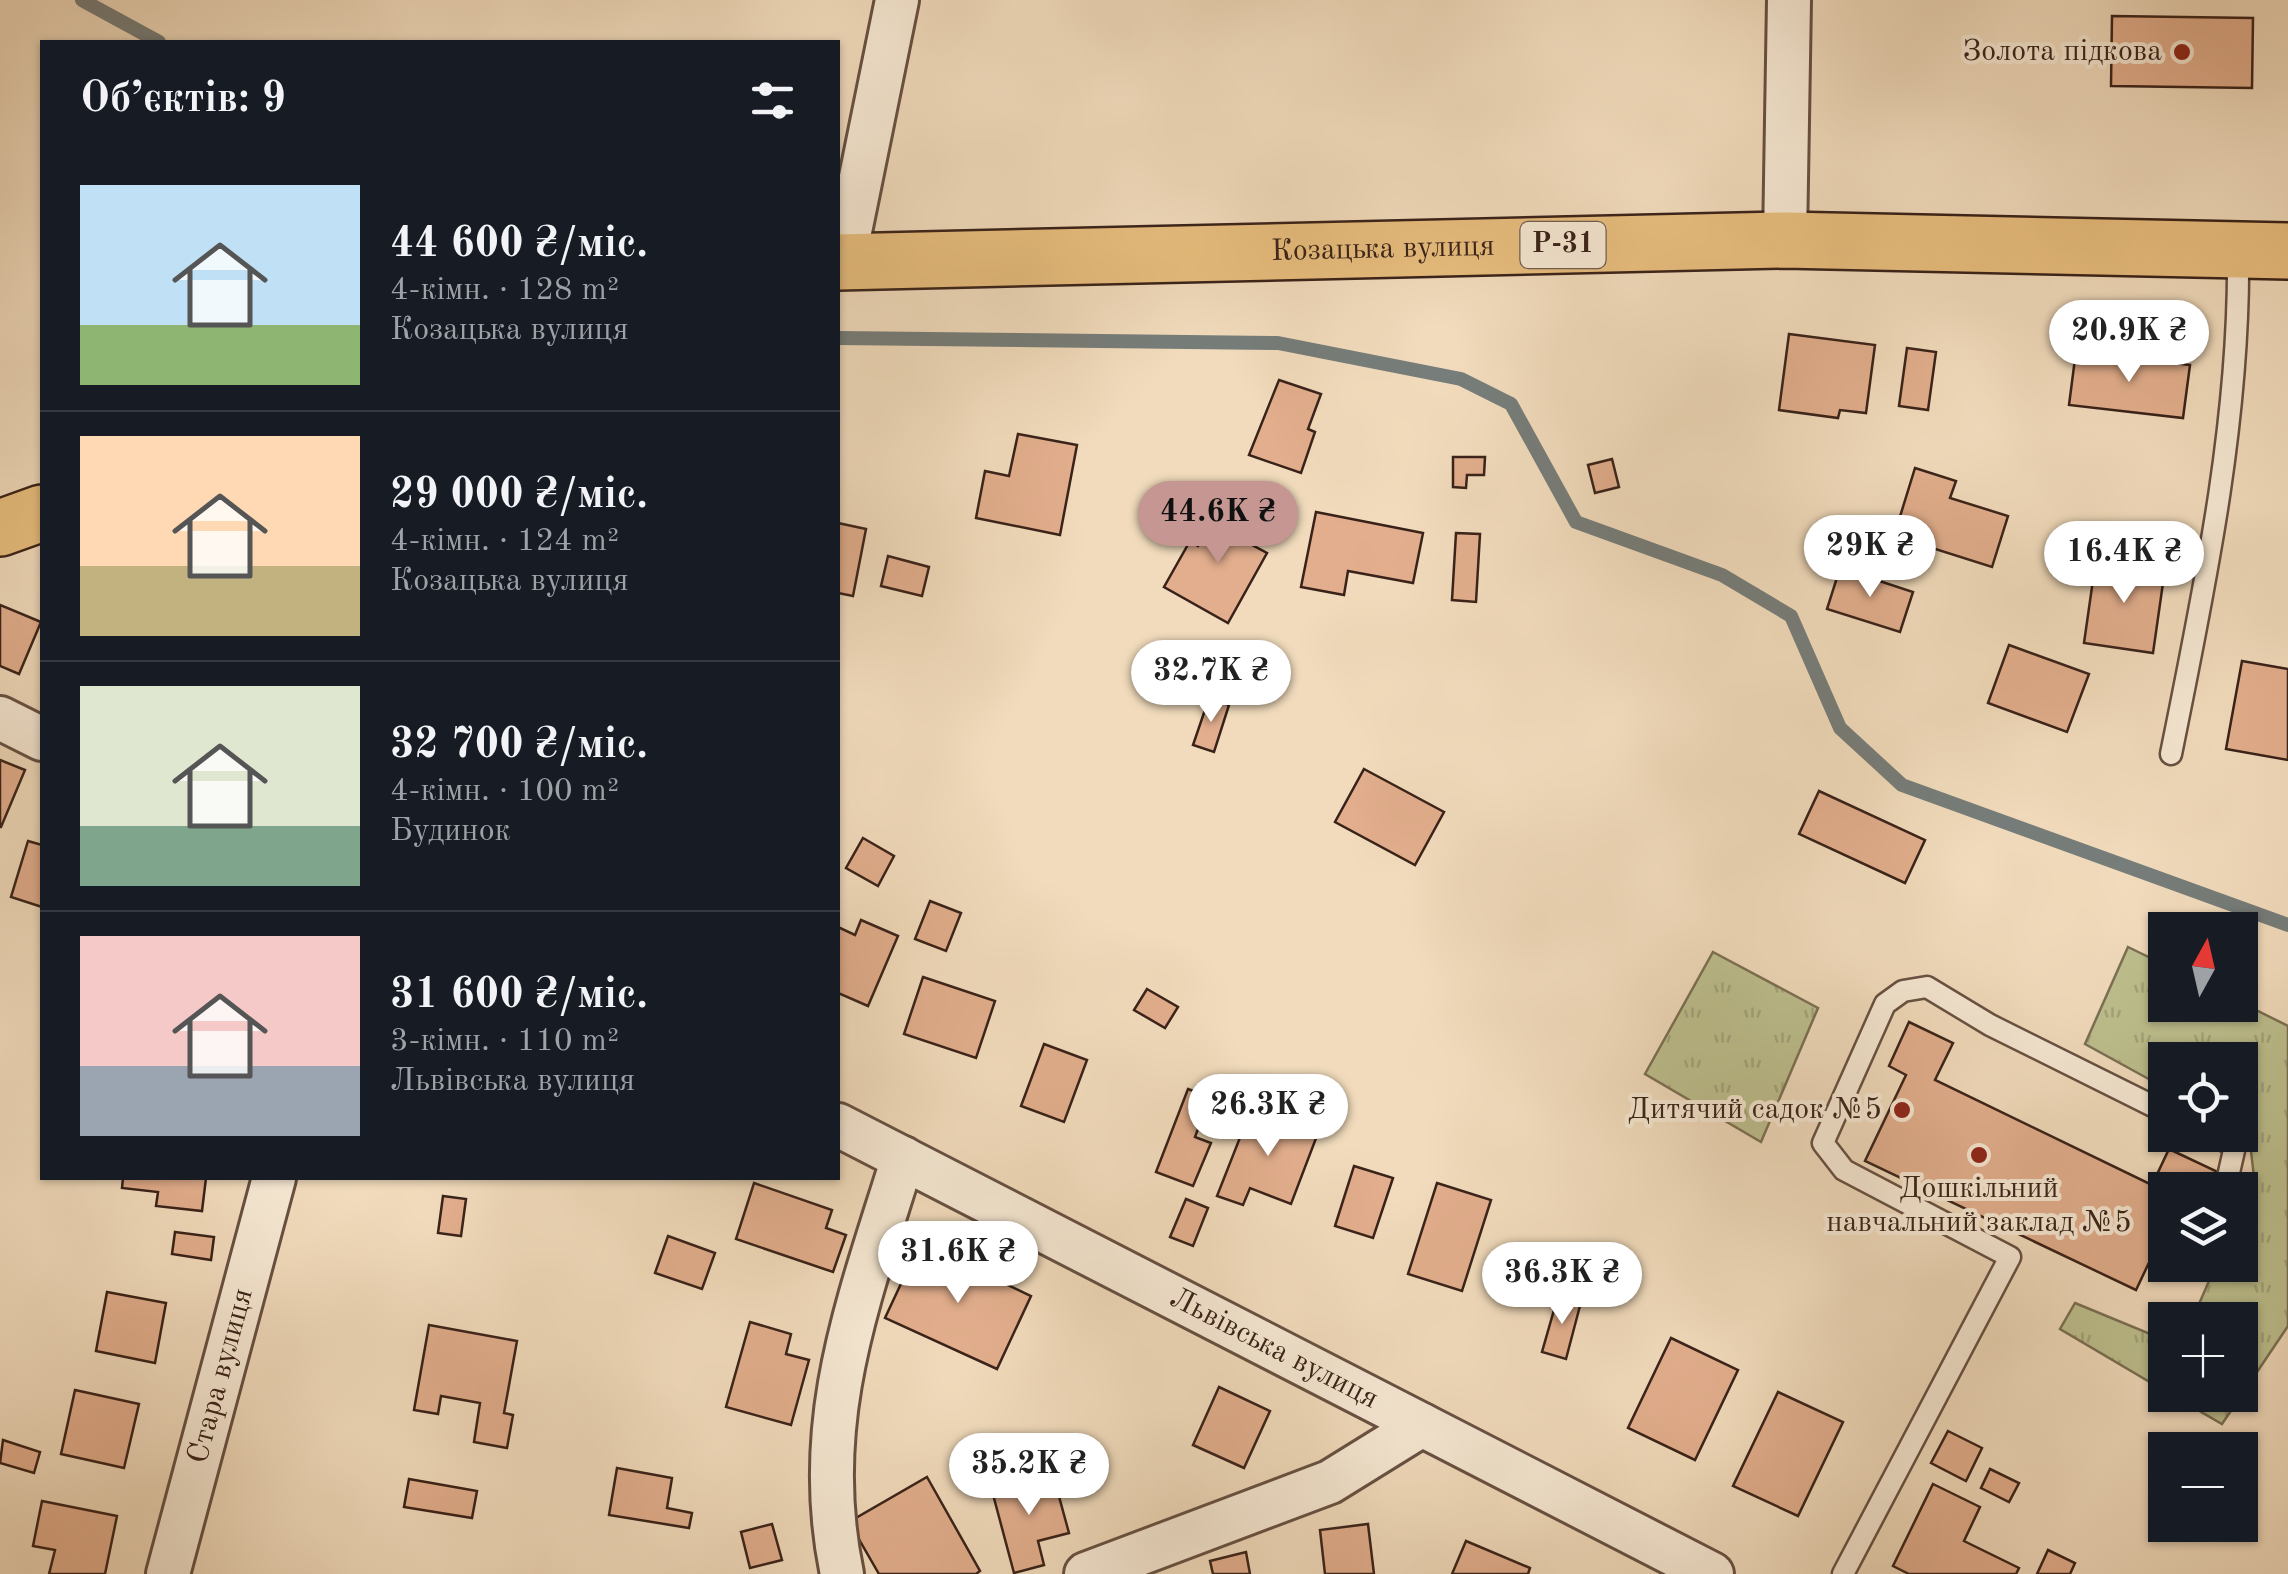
<!DOCTYPE html>
<html lang="uk">
<head>
<meta charset="utf-8">
<style>
  body { margin:0; font-family:"Old Standard TT",serif; background:#20242c; color:#f1f3f6; height:100vh; display:flex; flex-direction:column; font-size:38px; white-space:nowrap }
  * { box-sizing:border-box; margin:0 }
  p { font-size:32px; color:#9ea1a6 }
  .icon { flex:none; width:55px; height:55px; fill:none; stroke:currentColor; stroke-width:2; stroke-linecap:round; stroke-linejoin:round }
  .map { position:relative; flex:1; overflow:hidden }
  .drawer { position:absolute; left:40px; top:40px; width:800px; height:1140px; display:flex; flex-direction:column; background:#171b24; border-radius:0px; box-shadow:0 2px 8px #0004 }
  .drawer>* { flex:none }
  .needle { width:65px; rotate:8deg }
  .buttons { position:absolute; left:2148px; top:912px; display:grid; gap:20px }
  .buttons a { display:grid; place-items:center; width:110px; height:110px; border-radius:0px; background:#171b24; box-shadow:0 2px 8px #0004; font-size:50px }
  .price { position:absolute; translate:-50% -85px; padding:0 22px; border-radius:35px; background:#fff; color:#222; font-size:32px; line-height:65px; filter:drop-shadow(0 2px 5px #0008) }
  .price::after { content:''; position:absolute; left:50%; top:60px; width:30px; height:22px; margin-left:-15px; background:inherit; clip-path:polygon(0 0,100% 0,50% 100%) }
  .price.selected { background:#c59692; color:#111 }
  ul { padding:0; list-style:none }
  li { display:flex; align-items:center; gap:30px; height:250px; padding:0 40px }
  li+li { border-top:2px solid #363941 }
  li span { display:grid; place-items:center; flex:none; width:280px; height:200px; border-radius:0px; color:#555 }
  li>.icon { margin-inline-start:auto }
  span .icon { width:120px; height:120px; fill:#fffc; stroke-width:1 }
  li b { font-size:42px }
  h2 { display:flex; justify-content:space-between; align-items:center; height:120px; padding:0 40px; font-size:42px }
  .map>svg:first-child { display:block }
  .park { fill:url(#park-tufts); stroke:#7b7054; stroke-width:2.5 }
  .lines { fill:none; stroke-linecap:round; stroke-linejoin:round }
  .stream { stroke:#767d7a; stroke-width:14 }
  .building { fill:#e2ae8d; stroke:#392219; stroke-width:2.5 }
  .lane-casing { stroke:#675042; stroke-width:25 }
  .street-casing { stroke:#675042; stroke-width:48 }
  .primary-casing { stroke:#392219; stroke-width:60 }
  .lane { stroke:#f6e8d3; stroke-width:20 }
  .street { stroke:#f6e8d3; stroke-width:42 }
  .primary { stroke:#e8be7e; stroke-width:55 }
  .poi-dot { fill:#8f2418; stroke:#f6e8d3; stroke-width:4 }
  .labels { text-anchor:middle; dominant-baseline:central; stroke-width:8; stroke-linejoin:round; paint-order:stroke }
  .shield { fill:#f6e8d3; stroke:#725d51; stroke-width:2.5 }
  .shield-label { font-size:28px; font-weight:bold; fill:#392219 }
  .poi-label { font-size:30px; fill:#392219; stroke:#f6e8d3; text-anchor:end }
  .street-label { font-size:30px; fill:#392219; stroke:#f6e8d3 }
</style>
</head>
<body>
<div class="map">
<svg width="2288" height="1574" viewBox="0 0 2288 1574">
  <defs>
    <pattern id="park-tufts" width="24" height="20" patternUnits="userSpaceOnUse" patternTransform="scale(2.5)"><rect width="24" height="20" fill="#bdbf8e"/><path d="M3 7l-1-3M5 7V3M7 7l1-3M15 17l-1-3M17 17v-4M19 17l1-3" fill="none" stroke="#a3a47a"/></pattern>
  </defs>
  <rect width="100%" height="100%" fill="#f1dbbc"/>
  <filter id="stains"><feTurbulence type="fractalNoise" baseFrequency=".002" numOctaves="4"/><feColorMatrix values="0 0 0 0 .2 0 0 0 0 .09 0 0 0 0 .02 0 0 0 .5 -.17"/></filter>
  <radialGradient id="worn" r=".72"><stop offset=".6" stop-color="#630" stop-opacity="0"/><stop offset="1" stop-color="#630" stop-opacity=".3"/></radialGradient>
  <g class="park">
    <polygon points="2128,947 2165,965 2165,1005 2240,1002 2288,1026 2288,1326 2222,1424 2172,1395 2240,1395 2240,1320 2192,1320 2216,1265 2240,1265 2240,1209 2254,1177 2249,1134 2240,1129 2240,1060 2165,1060 2165,1088 2085,1044"/>
    <polygon points="1713,952 1818,1008 1761,1142 1645,1074"/>
    <polygon points="2075,1303 2165,1340 2165,1391 2060,1329"/>
  </g>
  <g class="lines">
    <g class="stream">
      <polyline points="82,0 159,42"/>
      <polyline points="838,338 1278,343 1461,379 1511,404 1576,522 1722,575 1791,616 1840,728 1902,785 2288,925"/>
    </g>
  </g>
  <g class="building">
    <polygon points="2112,16 2253,18 2252,88 2111,86"/>
    <polygon points="1789,334 1875,345 1866,413 1840,410 1838,418 1779,410"/>
    <polygon points="1907,348 1936,352 1928,410 1899,406"/>
    <polygon points="2076,351 2190,365 2183,418 2069,405"/>
    <polygon points="1279,380 1321,394 1308,429 1315,432 1301,473 1249,455"/>
    <polygon points="1018,434 1077,445 1060,535 976,518 985,471 1009,476"/>
    <polygon points="1453,457 1485,457 1484,475 1467,475 1466,488 1453,487"/>
    <polygon points="1612,459 1619,487 1595,493 1588,465"/>
    <polygon points="1915,468 1956,481 1950,498 2008,516 1992,567 1894,536"/>
    <polygon points="1222,504 1254,521 1243,540 1267,553 1228,623 1164,587 1190,541 1198,546"/>
    <polygon points="1316,512 1423,533 1413,583 1348,571 1344,595 1301,587"/>
    <polygon points="838,523 866,529 853,596 838,593"/>
    <polygon points="1456,533 1480,534 1476,602 1452,600"/>
    <polygon points="888,556 929,567 922,596 881,586"/>
    <polygon points="2096,559 2165,569 2153,653 2084,643"/>
    <polygon points="1840,568 1913,592 1900,632 1827,609"/>
    <polygon points="0,605 41,622 19,674 0,666"/>
    <polygon points="2009,645 2089,674 2067,732 1988,703"/>
    <polygon points="2242,661 2288,669 2288,760 2226,749"/>
    <polygon points="1209,698 1229,705 1214,752 1193,745"/>
    <polygon points="0,760 25,770 1,827 0,827"/>
    <polygon points="1364,769 1444,812 1415,865 1335,822"/>
    <polygon points="1819,791 1925,840 1905,883 1799,834"/>
    <polygon points="863,838 894,856 878,886 846,868"/>
    <polygon points="28,841 42,845 42,907 11,897"/>
    <polygon points="930,901 961,913 946,951 915,939"/>
    <polygon points="861,920 898,936 868,1006 838,993 838,927 855,935"/>
    <polygon points="923,977 995,1001 976,1058 904,1034"/>
    <polygon points="1147,989 1178,1007 1165,1028 1134,1010"/>
    <polygon points="1909,1022 1953,1043 1935,1080 2152,1185 2169,1149 2220,1173 2212,1190 2165,1190 2165,1229 2136,1290 1865,1161 1906,1075 1889,1066"/>
    <polygon points="1044,1044 1087,1060 1064,1122 1021,1106"/>
    <polygon points="1188,1089 1210,1097 1195,1137 1211,1143 1193,1186 1156,1172"/>
    <polygon points="1252,1107 1318,1133 1291,1204 1250,1188 1243,1205 1217,1196"/>
    <polygon points="1354,1166 1393,1178 1373,1238 1335,1226"/>
    <polygon points="123,1178 206,1178 202,1211 156,1206 158,1192 122,1188"/>
    <polygon points="754,1183 832,1210 826,1228 846,1235 833,1272 736,1239"/>
    <polygon points="1437,1183 1491,1200 1462,1291 1408,1274"/>
    <polygon points="443,1196 466,1199 461,1236 438,1233"/>
    <polygon points="1186,1199 1208,1208 1193,1246 1170,1237"/>
    <polygon points="175,1232 214,1237 211,1260 172,1254"/>
    <polygon points="668,1236 715,1253 702,1289 655,1273"/>
    <polygon points="920,1243 1031,1296 997,1369 885,1318"/>
    <polygon points="107,1292 166,1303 155,1363 96,1351"/>
    <polygon points="1558,1296 1581,1302 1566,1359 1542,1352"/>
    <polygon points="750,1322 791,1334 786,1354 809,1360 791,1425 726,1407"/>
    <polygon points="429,1325 517,1341 504,1413 513,1415 507,1448 474,1442 480,1403 441,1396 438,1414 414,1410"/>
    <polygon points="1671,1338 1738,1370 1695,1460 1628,1428"/>
    <polygon points="1219,1387 1270,1411 1244,1468 1193,1445"/>
    <polygon points="75,1390 139,1404 124,1468 61,1454"/>
    <polygon points="1778,1392 1843,1422 1798,1516 1733,1486"/>
    <polygon points="1948,1431 1982,1448 1966,1481 1931,1463"/>
    <polygon points="3,1440 40,1452 34,1473 0,1463"/>
    <polygon points="617,1468 672,1478 667,1508 692,1513 689,1528 609,1515"/>
    <polygon points="1990,1469 2019,1483 2009,1502 1981,1488"/>
    <polygon points="1052,1471 1069,1533 1038,1541 1044,1565 1014,1573 991,1487"/>
    <polygon points="927,1477 980,1571 976,1574 879,1574 849,1522"/>
    <polygon points="409,1479 477,1491 472,1518 404,1507"/>
    <polygon points="1933,1484 1980,1507 1964,1541 2019,1568 2016,1574 1909,1574 1893,1566"/>
    <polygon points="42,1501 117,1516 105,1574 49,1574 55,1550 33,1546"/>
    <polygon points="772,1524 782,1560 750,1568 741,1532"/>
    <polygon points="1368,1524 1374,1574 1325,1574 1320,1530"/>
    <polygon points="1466,1541 1530,1568 1528,1574 1452,1574"/>
    <polygon points="2048,1550 2075,1563 2070,1574 2037,1574"/>
    <polygon points="1246,1552 1250,1574 1213,1574 1210,1561"/>
  </g>
  <g class="lines">
    <defs>
      <g id="lane">
        <path d="M2171 754C2204 590 2240 421 2238 254"/>
        <polyline points="2212,1135 2235,1146 2225,1190"/>
        <polyline points="2193,1268 2194,1265"/>
        <polyline points="1843,1574 2010,1257 1844,1170 1823,1143 1885,1004 1903,991 1927,987 1990,1025 2165,1112"/>
      </g>
      <g id="street">
        <polyline points="1785,240 1789,0"/>
        <polyline points="844,261 897,0"/>
        <polyline points="0,718 42,739"/>
        <path id="s1" d="M838 1125 1712 1574"/>
        <path id="s2" d="M168 1574 274 1178"/>
        <path d="M842 1574C810 1422 859 1300 903 1158"/>
        <polyline points="1086,1574 1330,1482 1422,1425"/>
      </g>
      <g id="primary">
        <path id="s3" d="M838 262 1785 240 2288 251"/>
        <polyline points="0,528 42,513"/>
      </g>
    </defs>
    <use href="#lane" class="lane-casing"/>
    <use href="#street" class="street-casing"/>
    <use href="#primary" class="primary-casing"/>
    <use href="#lane" class="lane"/>
    <use href="#street" class="street"/>
    <use href="#primary" class="primary"/>
  </g>
  <g class="poi-dot">
    <circle cx="2182" cy="52" r="10"/>
    <circle cx="1902" cy="1110" r="10"/>
    <circle cx="1979" cy="1155" r="10"/>
  </g>
  <g class="labels">
    <rect class="shield" x="1520.5" y="222" width="85" height="46" rx="8"/>
    <g class="shield-label">
      <text x="1563" y="245">Р-31</text>
    </g>
    <g class="poi-label">
      <text x="2162" y="52">Золота пiдкова</text>
      <text x="1882" y="1110">Дитячий садок №5</text>
      <text x="1979" y="1189" text-anchor="middle">Дошкільний<tspan x="1979" dy="34">навчальний заклад №5</tspan></text>
    </g>
    <g class="street-label">
      <text stroke="none"><textPath href="#s3" startOffset="545">Козацька вулиця</textPath></text>
      <text stroke="none"><textPath href="#s1" startOffset="490">Львівська вулиця</textPath></text>
      <text stroke="none"><textPath href="#s2" startOffset="205">Стара вулиця</textPath></text>
    </g>
  </g>
  <rect width="100%" height="100%" filter="url(#stains)"/>
  <rect width="100%" height="100%" fill="url(#worn)"/>
</svg>
<div class="buttons">
<a><svg class="needle" viewBox="-14 -14 28 28"><path d="M0-13l5 13h-10z" fill="#e53935"/><path d="M0 13l5-13h-10z" fill="#9ea1a6"/></svg></a>
<a><svg class="icon" aria-label="locate" viewBox="0 0 24 24"><circle cx="12" cy="12" r="6"/><path d="M12 2v4M12 18v4M2 12h4M18 12h4"/></svg></a>
<a><svg class="icon" aria-label="layers" viewBox="0 0 24 24"><path d="M12 4l9 5-9 5-9-5zM3 14l9 5 9-5"/></svg></a>
<a>+</a>
<a>−</a>
</div>
<b class="price" style="left:2129px;top:385px">20.9K ₴</b>
<b class="price selected" style="left:1218px;top:566px">44.6K ₴</b>
<b class="price" style="left:1870px;top:600px">29K ₴</b>
<b class="price" style="left:2124px;top:606px">16.4K ₴</b>
<b class="price" style="left:1211px;top:725px">32.7K ₴</b>
<b class="price" style="left:1268px;top:1159px">26.3K ₴</b>
<b class="price" style="left:958px;top:1306px">31.6K ₴</b>
<b class="price" style="left:1562px;top:1327px">36.3K ₴</b>
<b class="price" style="left:1029px;top:1518px">35.2K ₴</b>
<section class="drawer">
<h2>Об’єктів: 9<svg class="icon" aria-label="filters" viewBox="0 0 24 24"><path d="M4 7h16M4 17h16"/><circle cx="9" cy="7" r="2"/><circle cx="15" cy="17" r="2"/></svg></h2>
<ul>
<li><span style="background:linear-gradient(#bfe0f5 70%,#8fb573 0)"><svg class="icon" aria-label="home" viewBox="0 0 24 24"><path d="M3 11l9-7 9 7M6 9v11h12V9"/></svg></span><div><b>44 600 ₴/міс.</b><p>4-кімн. · 128 m²</p><p>Козацька вулиця</p></div></li>
<li><span style="background:linear-gradient(#ffd9b3 65%,#c2b280 0)"><svg class="icon" aria-label="home" viewBox="0 0 24 24"><path d="M3 11l9-7 9 7M6 9v11h12V9"/></svg></span><div><b>29 000 ₴/міс.</b><p>4-кімн. · 124 m²</p><p>Козацька вулиця</p></div></li>
<li><span style="background:linear-gradient(#dfe7d0 70%,#7fa58c 0)"><svg class="icon" aria-label="home" viewBox="0 0 24 24"><path d="M3 11l9-7 9 7M6 9v11h12V9"/></svg></span><div><b>32 700 ₴/міс.</b><p>4-кімн. · 100 m²</p><p>Будинок</p></div></li>
<li><span style="background:linear-gradient(#f6c9c9 65%,#9aa5b1 0)"><svg class="icon" aria-label="home" viewBox="0 0 24 24"><path d="M3 11l9-7 9 7M6 9v11h12V9"/></svg></span><div><b>31 600 ₴/міс.</b><p>3-кімн. · 110 m²</p><p>Львівська вулиця</p></div></li>
</ul>
</section>
</div>
</body>
</html>
